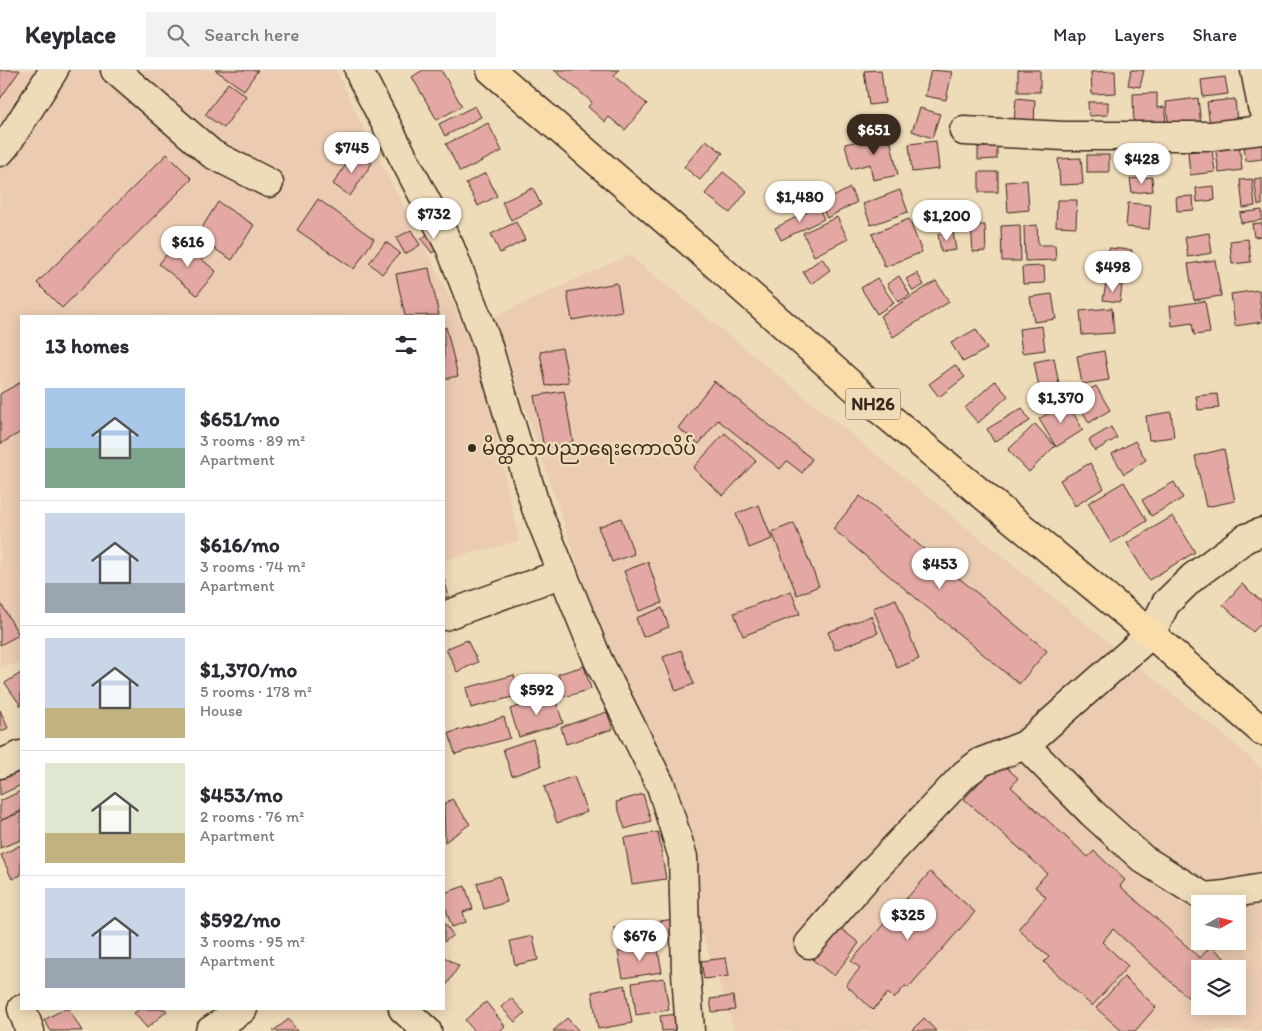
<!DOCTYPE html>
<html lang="en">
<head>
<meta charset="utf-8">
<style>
  body { margin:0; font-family:Itim,"Noto Sans Myanmar",sans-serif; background:#f2f2f3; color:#2b2b33; height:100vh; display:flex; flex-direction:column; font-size:19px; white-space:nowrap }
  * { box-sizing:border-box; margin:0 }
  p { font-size:16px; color:#7c7c81 }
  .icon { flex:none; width:28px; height:28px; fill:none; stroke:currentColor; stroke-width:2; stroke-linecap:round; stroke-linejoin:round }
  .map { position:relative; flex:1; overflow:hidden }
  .side { position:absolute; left:20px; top:245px; width:425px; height:695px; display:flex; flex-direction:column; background:#fff; border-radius:0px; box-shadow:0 2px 12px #0003 }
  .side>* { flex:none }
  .needle { width:32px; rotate:82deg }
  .tools { position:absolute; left:1191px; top:825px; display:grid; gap:10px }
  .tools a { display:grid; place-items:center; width:55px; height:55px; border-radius:0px; background:#fff; box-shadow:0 2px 12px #0003; font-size:25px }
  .price { position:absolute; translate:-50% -42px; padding:0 11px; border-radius:18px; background:#fff; color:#222; font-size:16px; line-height:32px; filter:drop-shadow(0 1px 2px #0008) }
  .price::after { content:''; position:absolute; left:50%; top:30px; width:15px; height:11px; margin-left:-8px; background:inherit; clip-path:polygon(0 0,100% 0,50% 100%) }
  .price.on { background:#3b2a1e; color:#fff }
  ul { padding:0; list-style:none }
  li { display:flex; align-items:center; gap:15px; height:125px; padding:0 25px }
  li+li { border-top:1px solid #e1e1e2 }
  li span { display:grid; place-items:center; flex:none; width:140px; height:100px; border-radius:0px; color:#555 }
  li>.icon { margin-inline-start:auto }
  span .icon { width:60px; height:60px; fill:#fffc; stroke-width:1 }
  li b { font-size:21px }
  h2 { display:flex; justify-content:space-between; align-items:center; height:60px; padding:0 25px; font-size:21px }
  header { display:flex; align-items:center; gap:30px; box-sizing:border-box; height:70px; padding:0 25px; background:#fff; border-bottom:1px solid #e1e1e2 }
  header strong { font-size:24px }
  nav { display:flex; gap:28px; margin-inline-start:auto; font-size:18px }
  .search { width:350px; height:45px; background:#f2f2f3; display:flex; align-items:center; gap:12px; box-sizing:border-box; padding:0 18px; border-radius:0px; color:#7c7c81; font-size:19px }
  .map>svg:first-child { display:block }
  .built { fill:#ebccb2; fill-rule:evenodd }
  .building { fill:#e3a8a3; stroke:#3b2a1e }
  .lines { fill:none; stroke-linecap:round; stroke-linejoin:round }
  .minor-casing { stroke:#3b2a1e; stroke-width:31 }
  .highway-casing { stroke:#3b2a1e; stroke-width:31 }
  .minor { stroke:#eedbb8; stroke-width:28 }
  .highway { stroke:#faddab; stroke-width:28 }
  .poi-dot { fill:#3b2a1e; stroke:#eedbb8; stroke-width:2 }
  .labels { text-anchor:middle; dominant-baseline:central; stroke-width:5; stroke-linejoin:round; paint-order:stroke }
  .shield { fill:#eedbb8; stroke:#715f4c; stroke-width:1 }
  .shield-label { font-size:18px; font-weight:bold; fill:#3b2a1e }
  .poi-label { font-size:19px; fill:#3b2a1e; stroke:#eedbb8; text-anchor:start }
</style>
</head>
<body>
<header>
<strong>Keyplace</strong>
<div class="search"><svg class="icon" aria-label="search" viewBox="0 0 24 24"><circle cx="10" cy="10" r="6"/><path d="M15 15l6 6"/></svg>Search here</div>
<nav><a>Map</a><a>Layers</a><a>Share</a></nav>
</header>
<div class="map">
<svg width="1262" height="961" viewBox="0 0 1262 961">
  <rect width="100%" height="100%" fill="#eedbb8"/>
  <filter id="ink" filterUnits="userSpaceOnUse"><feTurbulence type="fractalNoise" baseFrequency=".02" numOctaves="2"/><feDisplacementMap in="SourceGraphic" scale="10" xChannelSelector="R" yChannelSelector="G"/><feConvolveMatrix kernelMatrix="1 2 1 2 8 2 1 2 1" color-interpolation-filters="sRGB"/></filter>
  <g filter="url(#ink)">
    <g class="built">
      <polygon points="0,0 336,0 359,49 480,286 519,471 444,490 444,246 21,246 21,593 0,598"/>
      <path d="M629 185 1237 676 1262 699V961H735L494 247ZM1200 834H1238V871H1200ZM1200 899H1238V936H1200Z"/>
    </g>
    <g class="building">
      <polygon points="0,0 20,0 0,29"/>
      <polygon points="215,0 258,0 244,20"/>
      <polygon points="423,0 441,0 462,36 437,50 412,7"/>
      <polygon points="554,0 619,0 614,6 647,34 625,60 609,47 605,52 588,37 592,32"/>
      <polygon points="881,0 885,33 869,35 864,1"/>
      <polygon points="931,0 952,2 946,30 925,26"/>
      <rect x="1018" y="0" width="22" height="22"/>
      <polygon points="1131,0 1144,0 1140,17 1128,15"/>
      <polygon points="1115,1 1116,23 1092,24 1091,2"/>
      <polygon points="1225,7 1228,24 1203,27 1201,10"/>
      <polygon points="228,13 246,26 224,58 205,45"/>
      <polygon points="1157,23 1157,38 1165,37 1166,61 1134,62 1133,24"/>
      <polygon points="1016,28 1035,30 1034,55 1014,54"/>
      <polygon points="1198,28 1201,56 1169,59 1166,32"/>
      <polygon points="1235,29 1237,52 1210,55 1207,32"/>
      <polygon points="1088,32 1108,32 1108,45 1089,46"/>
      <polygon points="475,36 481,47 445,66 439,54"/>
      <polygon points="920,38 940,44 932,68 912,61"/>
      <polygon points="488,53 502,81 460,102 446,74"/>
      <polygon points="889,64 898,105 873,110 870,94 851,99 845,74"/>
      <polygon points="706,70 723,83 700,110 684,97"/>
      <polygon points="936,71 939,99 912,102 909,74"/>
      <polygon points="1239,72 1242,100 1219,103 1215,75"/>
      <polygon points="1262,74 1262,89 1246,91 1244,76"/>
      <polygon points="978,77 997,77 997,89 978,90"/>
      <polygon points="1212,79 1215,102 1190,105 1188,82"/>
      <polygon points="355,81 372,93 350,126 333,114"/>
      <polygon points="167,84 192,109 62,238 37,213"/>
      <rect x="1087" y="85" width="22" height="17"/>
      <polygon points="1081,88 1083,114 1060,115 1058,89"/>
      <polygon points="723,102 747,121 730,143 705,124"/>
      <rect x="979" y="102" width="19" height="20"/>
      <polygon points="486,103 497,126 478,136 466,113"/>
      <polygon points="1152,107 1153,121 1132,123 1130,109"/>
      <polygon points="1262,108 1262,135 1258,135 1254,109"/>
      <polygon points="1252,109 1255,136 1243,138 1240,110"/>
      <polygon points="1027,110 1029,140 1008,142 1006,112"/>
      <polygon points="1214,116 1215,130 1197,132 1196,118"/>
      <polygon points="533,118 541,135 511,150 502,132"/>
      <polygon points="850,118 857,132 827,148 820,134"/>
      <polygon points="900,120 908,142 871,155 863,134"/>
      <polygon points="1193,126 1194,140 1177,141 1176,127"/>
      <polygon points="318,129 374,169 354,199 297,160"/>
      <polygon points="1057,130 1077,130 1076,157 1056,156"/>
      <polygon points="218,132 254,155 232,190 196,167"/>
      <polygon points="1128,133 1151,135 1149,159 1126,157"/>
      <polygon points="818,136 824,149 781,170 775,158"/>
      <polygon points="1262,140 1262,150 1241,153 1240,143"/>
      <polygon points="837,147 848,169 814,186 803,163"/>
      <polygon points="909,149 922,182 885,197 872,164"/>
      <polygon points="516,152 525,170 500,183 491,164"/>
      <polygon points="1262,153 1262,166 1254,167 1252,154"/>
      <polygon points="971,155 985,155 986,181 973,182"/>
      <polygon points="1020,155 1021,191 1002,191 1001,156"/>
      <polygon points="1037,155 1038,175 1055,175 1056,190 1025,191 1024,156"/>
      <polygon points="436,158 447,172 432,183 421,169"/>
      <polygon points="411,160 420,175 405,184 396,168"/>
      <polygon points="953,162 956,180 941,182 938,164"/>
      <polygon points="1209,163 1212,183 1188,187 1185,167"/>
      <polygon points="1248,169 1251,192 1232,194 1230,171"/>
      <polygon points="178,170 216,201 197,225 159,194"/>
      <polygon points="386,172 400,183 382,204 369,193"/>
      <polygon points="1109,178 1132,180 1130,210 1107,208"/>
      <polygon points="822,188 830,200 811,214 803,202"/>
      <polygon points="1215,190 1221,226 1194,230 1188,194"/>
      <polygon points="1044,196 1045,213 1023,214 1022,197"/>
      <polygon points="429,198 439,245 405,246 396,204"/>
      <polygon points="917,203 924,215 913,221 906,209"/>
      <polygon points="899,206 910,225 898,232 887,214"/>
      <polygon points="877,208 894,233 877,244 861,218"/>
      <polygon points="936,211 949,232 893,267 880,246"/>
      <polygon points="617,213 622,241 572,250 567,222"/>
      <polygon points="1106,213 1122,215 1120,232 1103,230"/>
      <polygon points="1259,220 1262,252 1235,256 1231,224"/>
      <polygon points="1052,224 1056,249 1034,252 1030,227"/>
      <polygon points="1205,231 1210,263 1194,265 1192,253 1172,256 1170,236"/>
      <polygon points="1112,238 1114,263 1082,265 1080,241"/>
      <polygon points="1042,256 1045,280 1022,283 1019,259"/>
      <polygon points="446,257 458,306 444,309 444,258"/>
      <polygon points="976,259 987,279 963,292 951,273"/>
      <polygon points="562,278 569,312 546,316 540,282"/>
      <polygon points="1104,281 1109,310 1082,314 1077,286"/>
      <polygon points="1054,288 1059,315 1039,318 1034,292"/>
      <polygon points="955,295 965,307 939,327 929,314"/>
      <polygon points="714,311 812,389 802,403 787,391 780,399 718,350 699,374 678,358"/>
      <polygon points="995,311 1008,326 978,353 965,338"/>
      <polygon points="21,312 21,362 0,374 0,324"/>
      <polygon points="1096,316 1110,340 1089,353 1075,328"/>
      <polygon points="564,321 573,372 544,378 534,326"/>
      <polygon points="1217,324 1219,338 1198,340 1196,326"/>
      <polygon points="1067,332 1083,360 1056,377 1039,349"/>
      <polygon points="1022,338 1030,351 994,372 987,359"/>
      <polygon points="1171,342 1174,367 1149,370 1146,346"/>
      <polygon points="1035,354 1055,376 1029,402 1008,380"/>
      <polygon points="1111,357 1117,368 1095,381 1089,370"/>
      <polygon points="725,363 756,391 723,426 693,398"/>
      <polygon points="1135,371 1146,390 1124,404 1112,384"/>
      <polygon points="1224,379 1235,431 1206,437 1195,386"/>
      <polygon points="1090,393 1104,418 1075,436 1060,410"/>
      <polygon points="1124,412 1147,451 1111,473 1088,433"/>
      <polygon points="1174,412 1183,428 1151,446 1142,430"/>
      <polygon points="860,426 1047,581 1019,614 833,459"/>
      <polygon points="759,435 772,469 749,478 736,444"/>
      <polygon points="1173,446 1195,482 1149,510 1127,473"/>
      <polygon points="621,448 634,484 612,492 598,457"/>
      <polygon points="794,453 819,516 797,525 772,462"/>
      <polygon points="648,492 662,533 639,541 624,501"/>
      <polygon points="444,508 449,527 444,528"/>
      <polygon points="1242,514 1262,532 1262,552 1253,562 1223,535"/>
      <polygon points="791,521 800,544 743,566 734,543"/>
      <polygon points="896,529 919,589 897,598 873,538"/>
      <polygon points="0,532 19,565 0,575"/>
      <polygon points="662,538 669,557 643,567 636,548"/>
      <polygon points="871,546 878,563 835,580 828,562"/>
      <polygon points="467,570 478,592 457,602 446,579"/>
      <polygon points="681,580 694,614 676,621 663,587"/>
      <polygon points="584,596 591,619 565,627 558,604"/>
      <polygon points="21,603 21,636 5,613"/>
      <polygon points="514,605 520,625 471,638 466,618"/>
      <polygon points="554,624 563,653 519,667 510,639"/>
      <polygon points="0,640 8,658 0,662"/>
      <polygon points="607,642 613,659 566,674 561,657"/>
      <polygon points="504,647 510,668 455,684 449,663"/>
      <polygon points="533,669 541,696 512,706 503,679"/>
      <polygon points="999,691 1018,708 1011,717 1088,787 1094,781 1125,810 1120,816 1200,888 1211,876 1231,894 1226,899 1200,899 1200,928 1195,934 1113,859 1102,872 1128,896 1092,936 1044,892 1049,887 1018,859 1046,827 1035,817 1047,803 964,729"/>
      <polygon points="21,699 21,715 0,725 0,704"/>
      <polygon points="574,706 587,742 557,753 544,717"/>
      <polygon points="21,721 21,741 2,750 0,746 0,731"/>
      <polygon points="643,724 651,751 625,759 616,732"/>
      <polygon points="452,729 470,754 445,772 444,734"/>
      <polygon points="21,742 21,770 0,778 0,751"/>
      <polygon points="658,762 666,809 632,814 624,768"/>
      <polygon points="21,775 21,805 12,809 1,785"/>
      <polygon points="930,802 975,842 908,918 905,916 894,929 888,923 873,940 846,915 860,898 851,891"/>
      <polygon points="500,806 507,832 484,839 477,813"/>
      <polygon points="465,816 473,839 463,842 466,852 452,857 444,834 444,823"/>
      <polygon points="675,849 677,867 616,875 614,857"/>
      <polygon points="444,852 453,865 444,872"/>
      <polygon points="839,857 859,873 834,906 813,890"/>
      <polygon points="533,866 538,890 515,895 510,871"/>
      <polygon points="657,875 662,902 623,908 618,882"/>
      <polygon points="444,887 459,896 444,919"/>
      <polygon points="726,888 729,906 704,909 701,891"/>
      <polygon points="1124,907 1156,937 1135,961 1122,961 1096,938"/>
      <polygon points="664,908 669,940 636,945 632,913"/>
      <polygon points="625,915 632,953 598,959 592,922"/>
      <polygon points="733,926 735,940 712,942 710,929"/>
      <polygon points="511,928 525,943 515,952 501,937"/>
      <polygon points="486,932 505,956 500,961 474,961 465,950"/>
      <polygon points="64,939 69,939 82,961 51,961 44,950"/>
      <polygon points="140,939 165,939 167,941 147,958 134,943"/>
      <polygon points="678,944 679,960 662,961 660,946"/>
      <polygon points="567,948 579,961 553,961"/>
      <polygon points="924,948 936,961 911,961"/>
      <polygon points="289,949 297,961 273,961"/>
    </g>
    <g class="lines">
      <defs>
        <g id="minor">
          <polyline points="115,0 212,84 269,113"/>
          <polyline points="359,0 362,8 450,177 486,270 536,438 598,590 661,716 683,787 686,902 690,961"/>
          <polyline points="1255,0 1262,37"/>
          <polyline points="964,61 1064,66 1211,66 1262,60"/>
          <polyline points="0,82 6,75 54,0"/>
          <polyline points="1262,462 1246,468 1193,507 1166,533 1151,564 1025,675 1092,743 1143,789 1204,827 1225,825 1262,818"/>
          <polyline points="444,546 563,503"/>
          <polyline points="0,694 21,685"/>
          <polyline points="809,874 867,807 965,704 981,692 1025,675"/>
          <polyline points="22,939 30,961"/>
          <polyline points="403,939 427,961"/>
          <polyline points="210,961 243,939"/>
        </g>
        <polyline id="highway" points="491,0 673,157 873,334 1151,564 1262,661"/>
      </defs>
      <use href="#minor" class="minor-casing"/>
      <use href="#highway" class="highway-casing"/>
      <use href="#minor" class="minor"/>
      <use href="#highway" class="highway"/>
    </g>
  </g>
  <circle class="poi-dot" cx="472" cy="378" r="5"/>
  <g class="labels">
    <rect class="shield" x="845.5" y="318.5" width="55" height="31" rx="4"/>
    <g class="shield-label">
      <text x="873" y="334">NH26</text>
    </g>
    <g class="poi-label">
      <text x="482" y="378">မိတ္ထီလာပညာရေးကောလိပ်</text>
    </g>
  </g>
</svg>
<div class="tools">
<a><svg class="needle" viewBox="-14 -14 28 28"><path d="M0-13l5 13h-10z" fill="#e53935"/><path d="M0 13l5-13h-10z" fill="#7c7c81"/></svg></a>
<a><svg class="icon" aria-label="layers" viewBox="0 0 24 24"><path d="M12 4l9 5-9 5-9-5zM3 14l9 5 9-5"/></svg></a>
</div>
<b class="price on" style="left:874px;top:86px">$651</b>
<b class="price" style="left:352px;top:104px">$745</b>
<b class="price" style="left:1142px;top:115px">$428</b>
<b class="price" style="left:800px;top:153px">$1,480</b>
<b class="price" style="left:434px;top:170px">$732</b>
<b class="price" style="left:947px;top:172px">$1,200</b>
<b class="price" style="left:188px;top:198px">$616</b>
<b class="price" style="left:1113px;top:223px">$498</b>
<b class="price" style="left:1061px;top:354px">$1,370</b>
<b class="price" style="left:940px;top:520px">$453</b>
<b class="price" style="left:537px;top:646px">$592</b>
<b class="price" style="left:908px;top:871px">$325</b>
<b class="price" style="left:640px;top:892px">$676</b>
<section class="side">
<h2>13 homes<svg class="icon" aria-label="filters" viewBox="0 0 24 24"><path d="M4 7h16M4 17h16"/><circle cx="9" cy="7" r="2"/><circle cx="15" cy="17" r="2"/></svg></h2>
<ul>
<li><span style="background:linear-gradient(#a9c7e8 60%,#7fa58c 0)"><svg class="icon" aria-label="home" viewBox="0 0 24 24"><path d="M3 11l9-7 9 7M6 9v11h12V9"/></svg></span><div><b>$651/mo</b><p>3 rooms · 89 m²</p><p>Apartment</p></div></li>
<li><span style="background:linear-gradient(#c9d6e8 70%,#9aa5b1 0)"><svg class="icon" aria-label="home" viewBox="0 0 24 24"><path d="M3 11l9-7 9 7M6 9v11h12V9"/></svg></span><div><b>$616/mo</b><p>3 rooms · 74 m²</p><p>Apartment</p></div></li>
<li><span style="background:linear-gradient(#c9d6e8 70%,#c2b280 0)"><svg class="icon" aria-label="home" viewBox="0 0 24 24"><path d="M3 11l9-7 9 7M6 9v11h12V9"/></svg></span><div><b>$1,370/mo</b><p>5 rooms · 178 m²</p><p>House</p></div></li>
<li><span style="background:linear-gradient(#dfe7d0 70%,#c2b280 0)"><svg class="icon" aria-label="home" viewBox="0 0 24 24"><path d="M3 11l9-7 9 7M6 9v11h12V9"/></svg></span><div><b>$453/mo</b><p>2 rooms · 76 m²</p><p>Apartment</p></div></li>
<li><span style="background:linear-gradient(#c9d6e8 70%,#9aa5b1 0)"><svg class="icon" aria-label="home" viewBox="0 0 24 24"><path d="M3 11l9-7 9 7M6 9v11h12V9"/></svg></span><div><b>$592/mo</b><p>3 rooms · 95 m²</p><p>Apartment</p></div></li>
</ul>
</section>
</div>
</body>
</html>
